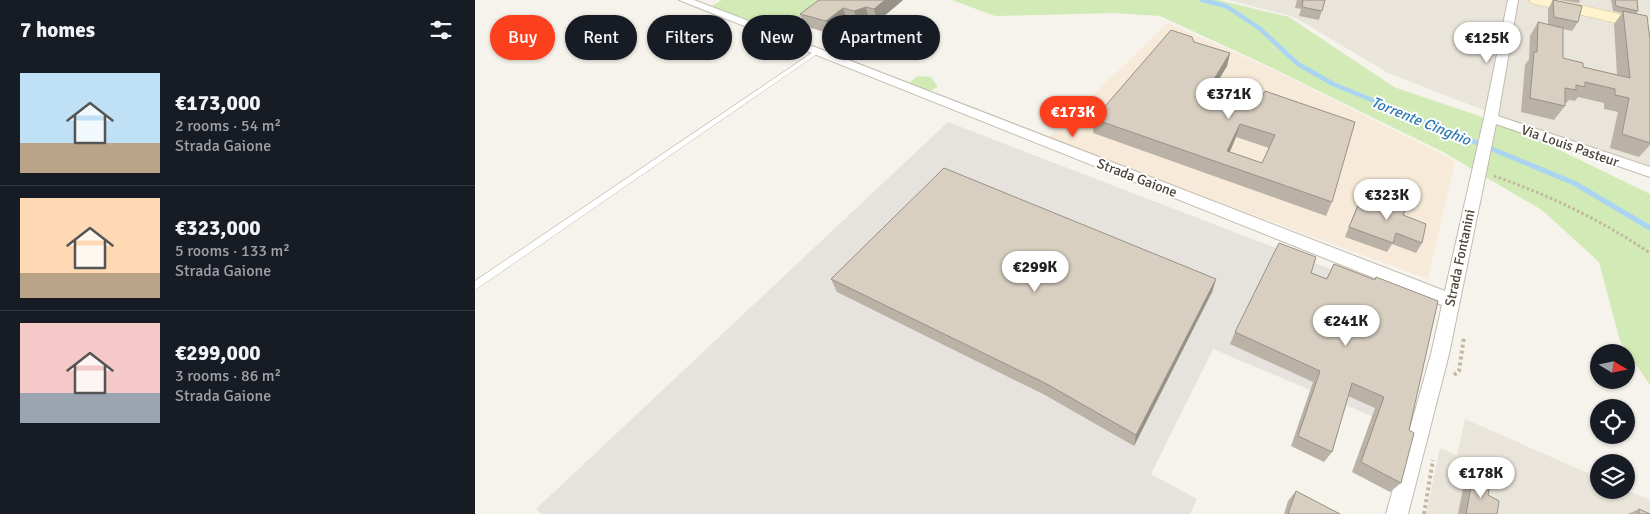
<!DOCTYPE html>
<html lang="en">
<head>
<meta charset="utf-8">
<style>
  body { margin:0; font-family:Signika,sans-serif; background:#20242c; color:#f1f3f6; height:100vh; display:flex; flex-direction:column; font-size:19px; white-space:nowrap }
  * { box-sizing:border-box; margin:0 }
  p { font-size:16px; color:#9ea1a6 }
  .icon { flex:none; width:28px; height:28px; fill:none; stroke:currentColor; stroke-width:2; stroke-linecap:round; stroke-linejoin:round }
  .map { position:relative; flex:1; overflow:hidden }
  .side { display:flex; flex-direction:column; background:#171b24; width:475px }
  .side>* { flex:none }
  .top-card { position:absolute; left:15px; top:15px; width:475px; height:45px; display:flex; gap:10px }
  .needle { width:32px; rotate:100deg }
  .buttons { position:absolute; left:1115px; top:344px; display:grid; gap:10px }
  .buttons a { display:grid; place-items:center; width:45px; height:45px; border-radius:50%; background:#171b24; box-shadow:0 1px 4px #0004; font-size:25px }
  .price { position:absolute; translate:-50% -42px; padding:0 11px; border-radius:18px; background:#fff; color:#222; font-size:16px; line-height:32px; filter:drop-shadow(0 1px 2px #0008) }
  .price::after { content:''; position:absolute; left:50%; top:30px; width:15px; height:11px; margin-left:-8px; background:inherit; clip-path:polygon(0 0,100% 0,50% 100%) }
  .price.active { background:#fc3f1d; color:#fff }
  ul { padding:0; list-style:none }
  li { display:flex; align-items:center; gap:15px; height:125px; padding:0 20px }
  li+li { border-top:1px solid #363941 }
  li span { display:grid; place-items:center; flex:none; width:140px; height:100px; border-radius:0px; color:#555 }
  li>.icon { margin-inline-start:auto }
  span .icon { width:60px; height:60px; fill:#fffc; stroke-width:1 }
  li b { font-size:21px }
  h2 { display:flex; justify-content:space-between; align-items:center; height:60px; padding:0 20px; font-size:21px }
  .pill { padding:0 18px; border-radius:22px; background:#171b24; box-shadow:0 1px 4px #0004; font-size:18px; line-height:45px }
  .pill.active { background:#fc3f1d; color:#fff }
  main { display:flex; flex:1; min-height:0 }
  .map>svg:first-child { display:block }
  .residential { fill:#eae5da }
  .commercial { fill:#f7ead8 }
  .industrial { fill:#e6e2dd }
  .green { fill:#d2eab5 }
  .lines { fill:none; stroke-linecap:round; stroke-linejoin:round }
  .stream-far1 { stroke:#a9d4f2; stroke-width:4.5 }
  .stream { stroke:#a9d4f2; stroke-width:5 }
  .service-casing { stroke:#c2bbae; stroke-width:1 }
  .minor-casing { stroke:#c2bbae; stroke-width:2 }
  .secondary-casing { stroke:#d6c79b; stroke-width:1 }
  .path-far1 { stroke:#c4b79f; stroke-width:3; stroke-dasharray:2.5 2.5; stroke-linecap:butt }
  .path { stroke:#c4b79f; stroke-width:4; stroke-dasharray:3 3; stroke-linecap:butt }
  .service { fill:#fff; fill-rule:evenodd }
  .minor { fill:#fff; fill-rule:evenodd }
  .secondary { fill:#fff3cd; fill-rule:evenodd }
  .wall { fill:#bab2a6; fill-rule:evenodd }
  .shaded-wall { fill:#979187 }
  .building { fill:#d8cfc1; stroke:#979187; fill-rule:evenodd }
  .labels { text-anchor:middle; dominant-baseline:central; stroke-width:4; stroke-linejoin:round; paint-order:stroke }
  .street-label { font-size:14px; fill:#4b4439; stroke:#fff }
  .water-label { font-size:15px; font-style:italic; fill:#2e7ab2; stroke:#fff }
</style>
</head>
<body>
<main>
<section class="side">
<h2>7 homes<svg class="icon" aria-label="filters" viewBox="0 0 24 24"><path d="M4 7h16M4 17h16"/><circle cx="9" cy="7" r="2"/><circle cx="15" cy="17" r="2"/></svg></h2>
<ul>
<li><span style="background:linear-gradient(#bfe0f5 70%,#b9a48a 0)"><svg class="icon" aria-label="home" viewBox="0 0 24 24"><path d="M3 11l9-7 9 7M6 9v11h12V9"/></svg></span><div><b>€173,000</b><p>2 rooms · 54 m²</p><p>Strada Gaione</p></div></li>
<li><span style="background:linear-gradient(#ffd9b3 75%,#b9a48a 0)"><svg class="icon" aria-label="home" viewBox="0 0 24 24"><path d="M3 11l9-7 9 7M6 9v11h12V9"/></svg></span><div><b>€323,000</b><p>5 rooms · 133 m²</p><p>Strada Gaione</p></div></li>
<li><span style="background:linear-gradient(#f6c9c9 70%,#9aa5b1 0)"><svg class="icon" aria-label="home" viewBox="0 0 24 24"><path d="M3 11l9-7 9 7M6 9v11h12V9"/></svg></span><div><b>€299,000</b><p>3 rooms · 86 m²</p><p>Strada Gaione</p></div></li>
</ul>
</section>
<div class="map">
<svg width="1175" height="514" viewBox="0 0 1175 514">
  <rect width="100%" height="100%" fill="#f6f3ec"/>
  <g class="residential">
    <polygon points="753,0 1175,0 1175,175 913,73 819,17"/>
    <polygon points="990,419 1124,478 1124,490 1151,490 1175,500 1175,514 951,514 965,448 982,455"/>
  </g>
  <polygon class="commercial" points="693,23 801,71 980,161 953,279 572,139"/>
  <polygon class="industrial" points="473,122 957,308 920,426 738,349 676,474 722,499 715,514 67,514 61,509"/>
  <g class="green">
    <polygon points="247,0 348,0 300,33 233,8"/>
    <polygon points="477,0 743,0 814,17 919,87 1039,128 1175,194 1175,385 1145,341 1124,262 1067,210 968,152 789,64 685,16 639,13 520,16"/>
    <polygon points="367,30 368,30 409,44 392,57 349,42"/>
    <polygon points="443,76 456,77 463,87 453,92 437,87 435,82"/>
  </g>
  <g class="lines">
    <polyline class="stream-far1" points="727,0 751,6 784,28 823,64 858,84 979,134"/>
    <polyline class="stream" points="976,132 1099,183 1175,228"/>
    <defs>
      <polygon id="service" points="340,51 343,53 342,54 0,290 0,281"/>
      <polygon id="minor" points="204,0 219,0 305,33 347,0 359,0 314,37 970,291 1009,118 1033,0 1043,0 1023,116 1175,167 1175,177 1021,124 974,354 933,514 911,514 956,354 967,305"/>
      <polygon id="secondary" points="1054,0 1083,0 1175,21 1175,31 1056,3"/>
    </defs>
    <use href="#service" class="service-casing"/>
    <use href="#minor" class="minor-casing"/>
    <use href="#secondary" class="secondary-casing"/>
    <path class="path-far1" d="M1019 176C1074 195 1126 220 1175 253"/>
    <g class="path">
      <polyline points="979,375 984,371 989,337"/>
      <polyline points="949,514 958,460"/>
    </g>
    <use href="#service" class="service"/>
    <use href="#minor" class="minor"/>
    <use href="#secondary" class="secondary"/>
  </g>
  <g class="wall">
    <polygon points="428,0 402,22 394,20 383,24 372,21 355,34 330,26 325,14"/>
    <polygon points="822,0 850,0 844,20 824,16 826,9 820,8"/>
    <polygon points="1078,0 1103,22 1097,31 1088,29 1088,58 1108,67 1142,75 1139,24 1147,13 1138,11 1136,0 1162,0 1163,11 1161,14 1175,143 1175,145 1164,157 1135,148 1143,112 1129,109 1129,103 1103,97 1100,101 1094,100 1090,104 1090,106 1079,120 1046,112 1050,65 1054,59 1055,36 1063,22 1073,25 1073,9"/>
    <polygon points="1085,0 1105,0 1104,3"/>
    <path d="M719 42 755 53 752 66 740 85 785 100 857 202 851 216 618 133 619 119ZM761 137 794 148 787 163 755 152Z"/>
    <polygon points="910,195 928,215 947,243 941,253 917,244 912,252 870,237 880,211 885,201 904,208 905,204"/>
    <polygon points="859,264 900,280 901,277 934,430 926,483 915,492 877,472 900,408 873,396 857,452 849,462 816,446 838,382 755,344 760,332 836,273 851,279"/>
    <polygon points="356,279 741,279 737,292 659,446 570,395 362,292"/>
    <polygon points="998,476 1022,514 983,514 989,483"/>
    <polygon points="821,491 865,514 809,514 813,501"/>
    <polygon points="1164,509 1175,514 1153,514"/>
  </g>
  <g class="shaded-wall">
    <polygon points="410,0 428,0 402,22 399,9"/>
    <polygon points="391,7 394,20 383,24 379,11"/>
    <polygon points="368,8 372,21 355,34 351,21"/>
    <polygon points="755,53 752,66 733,98 736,84"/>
    <polygon points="765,124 761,137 749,165 752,151"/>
    <polygon points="741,279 737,292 659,446 661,435"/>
  </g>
  <g class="building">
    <polygon points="344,0 410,0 399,9 391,7 379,11 368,8 351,21 325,14"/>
    <polygon points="828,0 850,0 847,11 827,7"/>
    <polygon points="1078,0 1107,6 1103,22 1079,17"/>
    <polygon points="1140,0 1162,0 1163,11 1141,6"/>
    <polygon points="1148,11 1172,16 1175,40 1175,143 1147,134 1154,98 1140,95 1140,89 1110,82 1110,87 1101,85 1101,90 1090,88 1090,106 1055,98 1059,52 1062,52 1063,22 1088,28 1088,58 1108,63 1108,67 1155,78"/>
    <path d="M696 30 717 37 719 42 755 53 736 84 785 100 790 91 880 122 857 202 619 119ZM765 124 800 135 787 163 752 151Z"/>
    <polygon points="469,168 741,279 661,435 570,383 356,279"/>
    <polygon points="910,195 933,203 928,215 951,224 947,243 921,233 918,243 874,227 885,201 907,209"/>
    <polygon points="804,243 841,257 836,273 852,279 859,264 900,280 901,277 963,301 934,430 939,433 926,483 886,462 909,397 877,383 857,452 823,436 845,371 760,332"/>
    <polygon points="998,476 1015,485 1013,495 1024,501 1022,514 991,514"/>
    <polygon points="821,491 865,514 813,514"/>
    <polygon points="1164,509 1175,514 1164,514"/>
  </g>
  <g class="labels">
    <g class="street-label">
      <text transform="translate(1095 146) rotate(19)">Via Louis Pasteur</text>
      <text transform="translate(662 178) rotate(21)">Strada Gaione</text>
      <text transform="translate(985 258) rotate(-78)">Strada Fontanini</text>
    </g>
    <g class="water-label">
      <text transform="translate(946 121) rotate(22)">Torrente Cinghio</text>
    </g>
  </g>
</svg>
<div class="buttons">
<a><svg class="needle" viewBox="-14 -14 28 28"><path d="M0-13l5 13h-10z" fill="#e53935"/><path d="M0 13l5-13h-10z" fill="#9ea1a6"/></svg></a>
<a><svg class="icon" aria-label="locate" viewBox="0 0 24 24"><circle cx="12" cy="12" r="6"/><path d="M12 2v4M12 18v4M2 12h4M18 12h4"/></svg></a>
<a><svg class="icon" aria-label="layers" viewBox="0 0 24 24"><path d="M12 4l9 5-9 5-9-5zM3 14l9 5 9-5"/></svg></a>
</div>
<b class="price" style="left:1012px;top:64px">€125K</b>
<b class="price" style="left:754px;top:120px">€371K</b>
<b class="price active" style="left:598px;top:138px">€173K</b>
<b class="price" style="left:912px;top:221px">€323K</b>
<b class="price" style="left:560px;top:293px">€299K</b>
<b class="price" style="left:871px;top:347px">€241K</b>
<b class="price" style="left:1006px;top:499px">€178K</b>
<div class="top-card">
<a class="pill active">Buy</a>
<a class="pill">Rent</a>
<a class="pill">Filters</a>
<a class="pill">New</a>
<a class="pill">Apartment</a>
</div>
</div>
</main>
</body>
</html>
